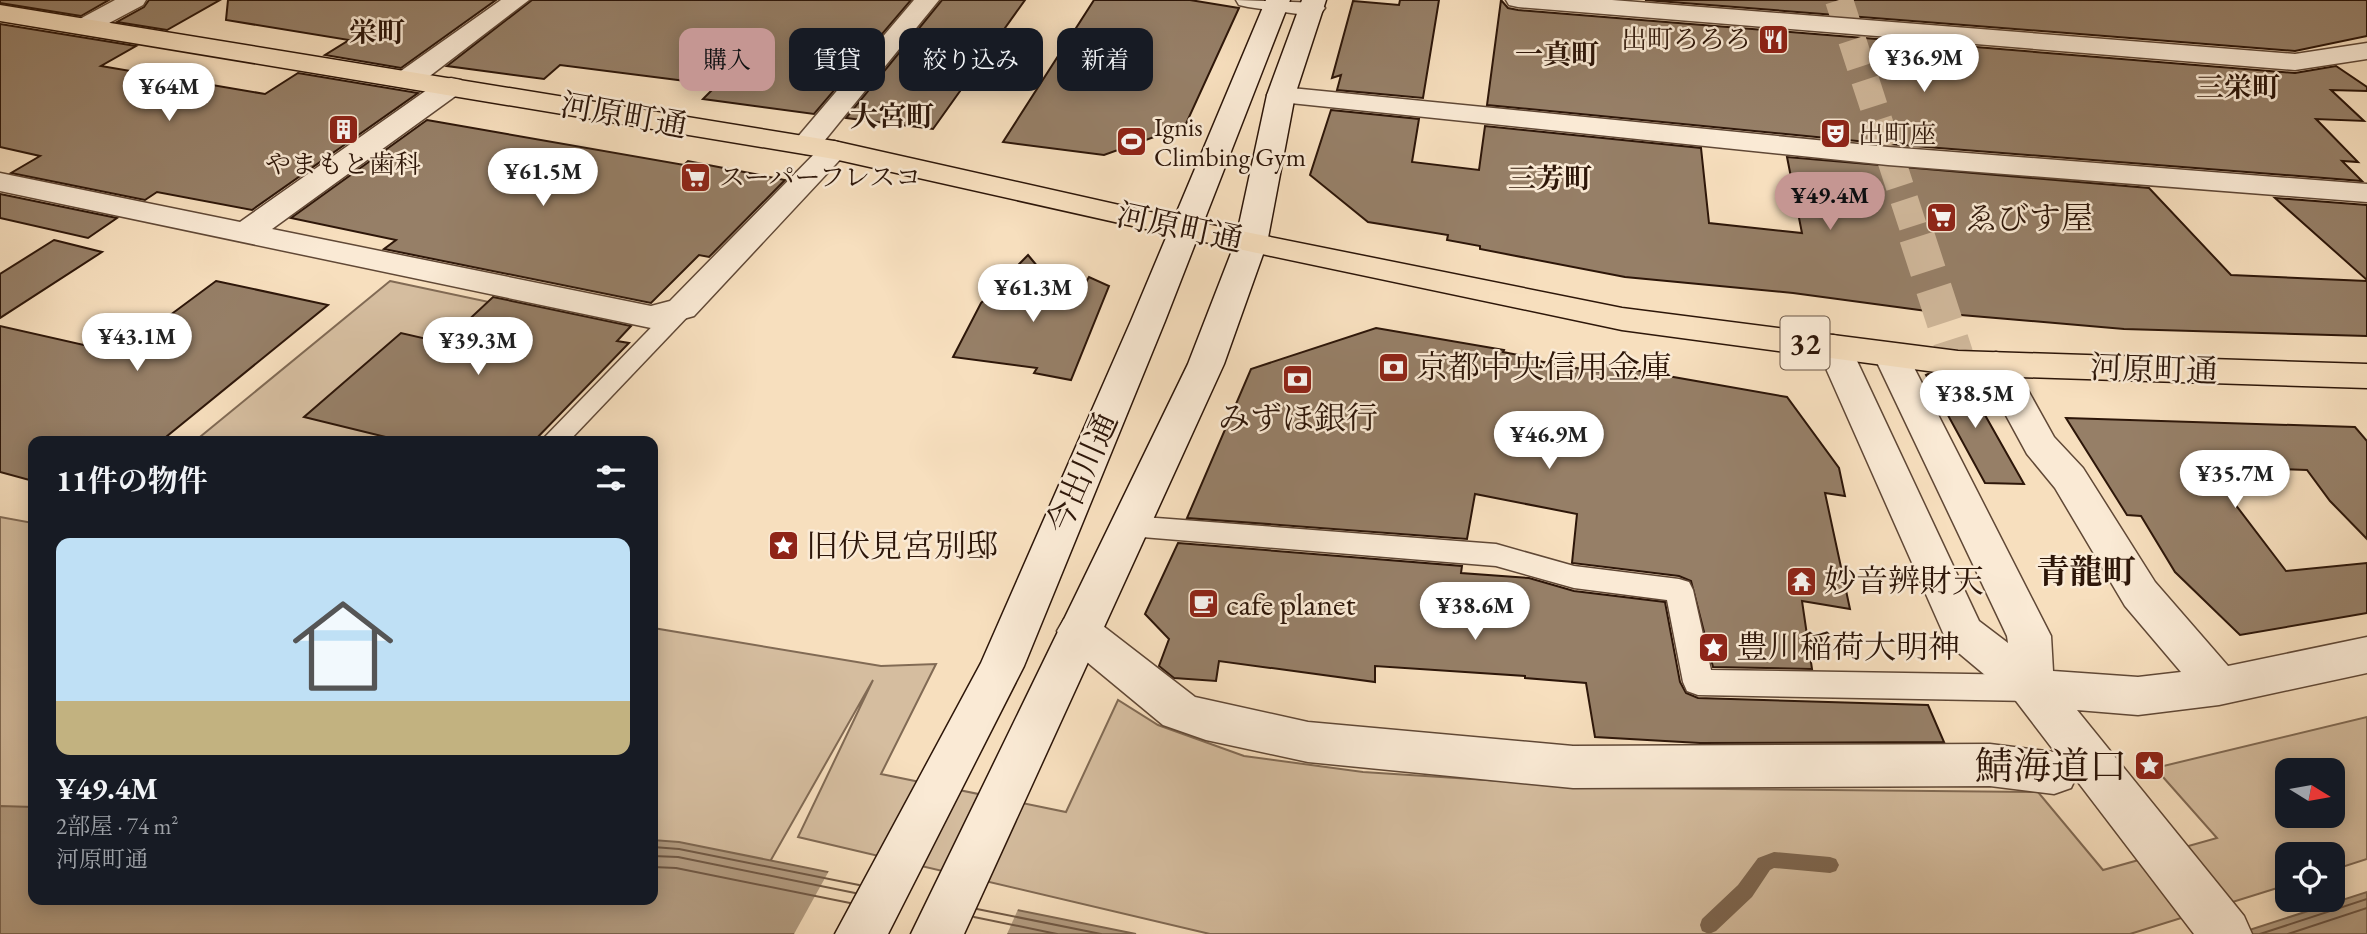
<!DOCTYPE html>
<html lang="ja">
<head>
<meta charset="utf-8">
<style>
  body { margin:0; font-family:"EB Garamond","Noto Serif JP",serif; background:#20242c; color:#f1f3f6; height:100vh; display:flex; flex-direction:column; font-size:26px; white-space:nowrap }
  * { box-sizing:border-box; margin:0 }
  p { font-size:23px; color:#9ea1a6 }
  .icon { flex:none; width:38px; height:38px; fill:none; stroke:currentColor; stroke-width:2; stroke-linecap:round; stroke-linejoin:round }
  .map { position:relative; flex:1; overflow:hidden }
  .panel { position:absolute; left:28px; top:436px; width:630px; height:469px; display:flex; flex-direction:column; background:#171b24; border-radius:14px; box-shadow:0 4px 18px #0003 }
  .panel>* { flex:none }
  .hud { position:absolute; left:679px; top:28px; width:665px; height:63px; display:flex; gap:14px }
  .needle { width:46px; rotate:101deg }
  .fabs { position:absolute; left:2275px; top:758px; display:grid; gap:14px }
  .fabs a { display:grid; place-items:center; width:70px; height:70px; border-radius:14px; background:#171b24; box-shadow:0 4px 18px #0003; font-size:35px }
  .price { position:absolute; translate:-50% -60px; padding:0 16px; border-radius:24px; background:#fff; color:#222; font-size:23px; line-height:46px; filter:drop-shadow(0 2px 4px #0008) }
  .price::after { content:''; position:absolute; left:50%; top:42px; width:21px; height:16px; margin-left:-10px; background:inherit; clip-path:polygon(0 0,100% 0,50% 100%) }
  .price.selected { background:#c59692; color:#111 }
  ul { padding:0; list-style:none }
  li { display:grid; align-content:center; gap:14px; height:371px; padding:0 28px }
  li span { display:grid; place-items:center; height:217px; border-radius:14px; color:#555 }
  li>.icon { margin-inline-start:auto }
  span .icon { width:126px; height:126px; fill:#fffc; stroke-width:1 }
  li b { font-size:30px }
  h2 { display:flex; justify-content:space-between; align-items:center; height:84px; padding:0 28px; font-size:30px }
  .tag { padding:0 24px; border-radius:14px; background:#171b24; box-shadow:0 4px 18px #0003; font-size:24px; line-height:63px }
  .tag.selected { background:#c59692; color:#111 }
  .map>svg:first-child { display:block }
  .green { fill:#d5bd9f; stroke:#816a54; stroke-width:2; fill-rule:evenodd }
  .water { fill:#b29b80; stroke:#7d6650; stroke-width:2 }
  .pier { fill:#f7dfbe }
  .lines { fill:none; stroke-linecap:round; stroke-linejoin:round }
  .shore { stroke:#705844; stroke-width:2 }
  .stream { fill:#7d6650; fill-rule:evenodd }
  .building { fill:#967f67; stroke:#2d1609; stroke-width:2 }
  .pedestrian-tunnel-far1 { stroke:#cfb79a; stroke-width:28; stroke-dasharray:28 14; stroke-linecap:butt }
  .pedestrian-tunnel { stroke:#cfb79a; stroke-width:36; stroke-dasharray:36 18; stroke-linecap:butt }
  .service-casing { stroke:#604836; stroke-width:3 }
  .pedestrian-casing { stroke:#604836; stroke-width:3 }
  .minor-casing { stroke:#604836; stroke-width:3 }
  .secondary-casing { stroke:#2d1609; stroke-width:3 }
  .primary-casing { stroke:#2d1609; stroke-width:3 }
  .service { fill:#faead5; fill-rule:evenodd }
  .pedestrian { fill:#faead5; fill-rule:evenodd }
  .minor { fill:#faead5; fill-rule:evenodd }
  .secondary { fill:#faead5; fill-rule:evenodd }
  .primary { fill:#f7dfbe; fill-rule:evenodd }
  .labels { text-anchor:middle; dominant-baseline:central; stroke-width:5; stroke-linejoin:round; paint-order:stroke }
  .far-poi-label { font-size:26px; fill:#2d1609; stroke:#faead5; text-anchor:start }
  .far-neighbourhood-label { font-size:28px; font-weight:bold; fill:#2d1609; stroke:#faead5 }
  .shield { fill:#faead5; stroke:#6a5646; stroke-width:2 }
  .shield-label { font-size:30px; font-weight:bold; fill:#2d1609 }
  .street-label { font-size:32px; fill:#2d1609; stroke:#faead5 }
  .poi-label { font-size:32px; fill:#2d1609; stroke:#faead5; text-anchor:start }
  .neighbourhood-label { font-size:33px; font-weight:bold; fill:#2d1609; stroke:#faead5 }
  .near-poi-label { font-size:38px; fill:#2d1609; stroke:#faead5; text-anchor:end }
</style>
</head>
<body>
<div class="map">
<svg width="2367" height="934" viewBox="0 0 2367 934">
  <rect width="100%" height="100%" fill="#f7dfbe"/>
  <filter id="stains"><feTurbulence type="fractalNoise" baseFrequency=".00286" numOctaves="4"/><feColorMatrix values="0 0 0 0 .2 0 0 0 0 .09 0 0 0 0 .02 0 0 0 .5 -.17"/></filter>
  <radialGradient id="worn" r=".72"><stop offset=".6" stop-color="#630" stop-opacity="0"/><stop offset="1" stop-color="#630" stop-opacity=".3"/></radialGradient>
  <g class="green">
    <polygon points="390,281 536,312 400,441 195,441"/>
    <path d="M0 517 33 523V900H653V628L881 666 936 664 881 774 1066 812 1118 700 1158 725 1244 756 1363 772 1610 788 2038 792 2103 870 2217 838 2155 768 2367 717V859L2333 870V854H2287V885L2130 934H1210L798 837 873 680 729 934H0ZM2287 770H2333V816H2287Z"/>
  </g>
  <g class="water">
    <polygon points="0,806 33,807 33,900 653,900 653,840 679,842 1136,934 0,934"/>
    <polygon points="2367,892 2367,934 2237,934"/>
  </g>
  <polygon class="pier" points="830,869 1019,907 1007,934 794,934"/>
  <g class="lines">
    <g class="shore">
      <polyline points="653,847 679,849 859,885"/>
      <polyline points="653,856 678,857 855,893"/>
      <polyline points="653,867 676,868 850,903"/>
      <polyline points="977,909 1101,934"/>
      <polyline points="974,917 1057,934"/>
      <polyline points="2260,934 2367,899"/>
      <polyline points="2288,934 2367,908"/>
    </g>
    <polygon class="stream" points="1774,852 1830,857 1836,859 1839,865 1836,871 1830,873 1774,868 1770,870 1752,897 1716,931 1709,934 1702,931 1700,925 1702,919 1738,885 1758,858"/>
  </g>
  <g class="building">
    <polygon points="0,0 109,0 81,16 0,3"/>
    <polygon points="149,0 220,0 167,30 117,22 144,7"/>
    <polygon points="228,0 496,0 401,68 325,55 349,40 226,20"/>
    <polygon points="532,0 911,0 814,114 703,99 717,85 560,65 544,79 447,66"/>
    <polygon points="942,0 1025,0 933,129 846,118"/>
    <polygon points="1094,0 1190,0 1239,8 1185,126 1104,155 1003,142"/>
    <polygon points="1400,0 1439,0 1423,98 1337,90 1341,75 1332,78 1353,1 1399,5"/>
    <polygon points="1501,0 1508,8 1518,10 2295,73 2336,66 2367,87 2367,91 2331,90 2364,121 2316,119 2358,162 2342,161 2362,181 1888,144 1487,105"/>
    <polygon points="1645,0 2367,0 2367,36 2295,51"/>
    <polygon points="0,24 136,46 101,66 265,94 298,73 418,93 252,210 157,192 145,200 11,173 40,156 0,147"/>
    <polygon points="1331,110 1419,119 1412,162 1479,170 1485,126 1701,148 1709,223 1802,233 1787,157 2149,188 2231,275 2367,281 2367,336 2124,329 1949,314 1793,293 1625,277 1480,249 1480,246 1447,240 1448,235 1368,222 1310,175"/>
    <polygon points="427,120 684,165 688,161 785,180 709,257 699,255 651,303 384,249 396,240 291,218"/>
    <polygon points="0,194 117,218 88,238 0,218"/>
    <polygon points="2275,198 2367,205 2367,280"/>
    <polygon points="54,240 102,252 0,318 0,274"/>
    <polygon points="1028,255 1071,307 1089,277 1109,286 1071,380 1034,373 1037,368 953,357 981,303"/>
    <polygon points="216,281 328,305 161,441 33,441 33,481 0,472 0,326 119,353"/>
    <polygon points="493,297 631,326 617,341 629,343 534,441 402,441 304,417 401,333 444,343"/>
    <polygon points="1376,328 1504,350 1503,352 1534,358 1533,360 1604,373 1605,365 1787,397 1839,468 1845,496 1825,493 1850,609 1802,601 1812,669 1713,667 1691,581 1679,576 1572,563 1577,514 1475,494 1467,539 1187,518 1251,369"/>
    <polygon points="1928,374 1964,378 2024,484 1985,483 1926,375"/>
    <polygon points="2066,418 2355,427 2367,441 2367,539 2330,501 2307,470 2206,466 2286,571 2367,563 2367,613 2240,635 2175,572 2141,516 2127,515"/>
    <polygon points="1178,543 1462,566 1461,573 1529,578 1574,591 1665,602 1680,682 1686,693 1698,698 1928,705 1944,742 1700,743 1595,737 1586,683 1525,678 1525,676 1375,666 1375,682 1219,661 1216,681 1174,678 1159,666 1169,639 1145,614"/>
  </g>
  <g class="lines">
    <polyline class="pedestrian-tunnel-far1" points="1839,0 1917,239"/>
    <polyline class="pedestrian-tunnel" points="1917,237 1958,363"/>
    <defs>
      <g id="service">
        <polygon points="682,302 690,304 694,309 690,314 569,441 541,441 674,304"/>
        <polygon points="1130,516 1496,544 1574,566 1679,579 1689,582 1693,590 1711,670 2032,675 2043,679 2047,688 2043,697 2032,701 1698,695 1687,691 1683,682 1667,600 1574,588 1496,566 1130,536 1120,533 1116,526 1120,519"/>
      </g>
      <polygon id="pedestrian" points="1079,614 1094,619 1195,697 1308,722 1573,746 1990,744 2054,752 2071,758 2078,773 2071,788 2054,794 1990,786 1573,788 1308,762 1206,740 1163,725 1064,643 1057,631 1064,619"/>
      <g id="minor">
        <polygon points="115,0 146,0 143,5 94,31 76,31 72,26 76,21"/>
        <polygon points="501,0 529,0 418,85 398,85 394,79 398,73"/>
        <polygon points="914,0 939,0 816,151 806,154 796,151 791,145 796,139"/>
        <polygon points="1236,0 1321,3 1325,8 1321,13 1312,16 1248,7 1239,5"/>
        <polygon points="1506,0 1612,0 2295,54 2367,43 2367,59 2295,70 1518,7 1509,5"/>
        <polygon points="451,78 461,80 465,86 461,92 272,229 651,306 670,301 824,144 834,141 844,144 849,150 694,316 651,328 0,191 0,173 240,222 441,80"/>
        <polygon points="1281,87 1888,147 2367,184 2367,202 1888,165 1271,101 1267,95 1271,89"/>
        <polygon points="1833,335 1845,338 1850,346 1979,621 2008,643 2007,636 1873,354 1879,346 1891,343 1903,346 2051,636 2053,671 2138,677 2181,672 2125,606 2055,488 2027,454 1978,364 1983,356 1996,352 2009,356 2054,437 2083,468 2155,582 2228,666 2367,637 2367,673 2219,705 2138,715 2077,710 2244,916 2252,934 2194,934 2016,701 1948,644 1816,346 1821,338"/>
      </g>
      <g id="secondary">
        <polygon points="1266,0 1290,0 1165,321 1024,666 888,934 835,934 981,663 1131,321"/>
        <polygon points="1302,0 1326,0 1295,95 1267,243 1224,364 964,934 911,934 1188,364 1235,243 1267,95"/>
      </g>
      <polygon id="primary" points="0,5 834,141 1186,220 1622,308 1958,351 2367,364 2367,388 1958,375 1622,330 1186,238 834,159 0,21"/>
    </defs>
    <use href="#service" class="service-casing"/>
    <use href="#pedestrian" class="pedestrian-casing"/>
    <use href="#minor" class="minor-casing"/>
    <use href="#secondary" class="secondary-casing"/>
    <use href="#primary" class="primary-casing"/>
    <use href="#service" class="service"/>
    <use href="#pedestrian" class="pedestrian"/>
    <use href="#minor" class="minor"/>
    <use href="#secondary" class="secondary"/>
    <use href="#primary" class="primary"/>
  </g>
  <defs>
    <symbol id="restaurant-square" viewBox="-11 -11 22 22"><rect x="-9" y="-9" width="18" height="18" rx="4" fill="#8f2418" stroke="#faead5"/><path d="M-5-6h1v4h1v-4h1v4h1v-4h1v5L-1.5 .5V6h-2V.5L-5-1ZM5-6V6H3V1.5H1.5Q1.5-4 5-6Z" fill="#fff"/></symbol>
    <symbol id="building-square" viewBox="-11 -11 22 22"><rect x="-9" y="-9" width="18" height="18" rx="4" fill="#8f2418" stroke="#faead5"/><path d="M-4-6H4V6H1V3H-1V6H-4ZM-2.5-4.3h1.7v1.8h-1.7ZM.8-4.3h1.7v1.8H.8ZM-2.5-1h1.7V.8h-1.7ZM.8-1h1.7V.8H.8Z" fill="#fff"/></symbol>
    <symbol id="theatre-square" viewBox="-11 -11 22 22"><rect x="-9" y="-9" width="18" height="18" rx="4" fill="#8f2418" stroke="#faead5"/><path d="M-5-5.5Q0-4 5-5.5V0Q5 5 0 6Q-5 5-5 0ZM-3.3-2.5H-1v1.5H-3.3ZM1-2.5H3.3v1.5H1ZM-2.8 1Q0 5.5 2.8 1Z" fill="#fff"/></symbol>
    <symbol id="stadium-square" viewBox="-11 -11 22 22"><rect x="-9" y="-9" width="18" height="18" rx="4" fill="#8f2418" stroke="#faead5"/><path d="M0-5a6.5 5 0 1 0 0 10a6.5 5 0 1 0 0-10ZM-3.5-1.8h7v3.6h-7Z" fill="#fff"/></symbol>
    <symbol id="supermarket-square" viewBox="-11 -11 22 22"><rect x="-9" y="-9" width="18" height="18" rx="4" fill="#8f2418" stroke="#faead5"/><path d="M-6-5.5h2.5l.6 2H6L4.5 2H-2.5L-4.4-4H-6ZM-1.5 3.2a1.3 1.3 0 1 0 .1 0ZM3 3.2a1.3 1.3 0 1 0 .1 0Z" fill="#fff"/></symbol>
    <symbol id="bank-square" viewBox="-11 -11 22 22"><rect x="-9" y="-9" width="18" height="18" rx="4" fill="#8f2418" stroke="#faead5"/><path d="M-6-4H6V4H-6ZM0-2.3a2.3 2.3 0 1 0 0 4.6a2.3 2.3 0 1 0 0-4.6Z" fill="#fff"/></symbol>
    <symbol id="sight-square" viewBox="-11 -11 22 22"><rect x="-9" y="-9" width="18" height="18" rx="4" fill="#8f2418" stroke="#faead5"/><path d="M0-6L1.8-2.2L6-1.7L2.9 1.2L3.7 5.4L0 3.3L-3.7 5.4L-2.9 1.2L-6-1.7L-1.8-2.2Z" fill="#fff"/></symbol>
    <symbol id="temple-square" viewBox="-11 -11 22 22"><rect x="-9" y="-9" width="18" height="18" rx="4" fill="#8f2418" stroke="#faead5"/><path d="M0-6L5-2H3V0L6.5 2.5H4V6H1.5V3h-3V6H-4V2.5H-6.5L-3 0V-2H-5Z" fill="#fff"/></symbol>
    <symbol id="cafe-square" viewBox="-11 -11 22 22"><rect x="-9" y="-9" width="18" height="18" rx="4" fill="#8f2418" stroke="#faead5"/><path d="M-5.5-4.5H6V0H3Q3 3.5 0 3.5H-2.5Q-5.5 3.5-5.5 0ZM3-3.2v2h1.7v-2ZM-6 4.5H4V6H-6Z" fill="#fff"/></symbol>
  </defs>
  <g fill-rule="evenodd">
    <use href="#restaurant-square" x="1756" y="22" width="35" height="35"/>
    <use href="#building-square" x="326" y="112" width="35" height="35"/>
    <use href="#theatre-square" x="1818" y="116" width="35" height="35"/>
    <use href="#stadium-square" x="1114" y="124" width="35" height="35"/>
    <use href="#supermarket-square" x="678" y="160" width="35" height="35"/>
    <use href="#supermarket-square" x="1924" y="200" width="35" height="35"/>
    <use href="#bank-square" x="1376" y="350" width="35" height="35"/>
    <use href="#bank-square" x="1280" y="362" width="35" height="35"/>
    <use href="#sight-square" x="766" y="528" width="35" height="35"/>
    <use href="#temple-square" x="1784" y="564" width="35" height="35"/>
    <use href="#cafe-square" x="1186" y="586" width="35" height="35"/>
    <use href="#sight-square" x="1696" y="630" width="35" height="35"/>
    <use href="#sight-square" x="2132" y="748" width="35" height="35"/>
  </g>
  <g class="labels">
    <g class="far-poi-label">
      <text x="1751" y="39" text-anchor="end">出町ろろろ</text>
      <text x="1154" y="127">Ignis<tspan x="1154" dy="30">Climbing Gym</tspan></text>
      <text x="1858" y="134">出町座</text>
      <text x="343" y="164" text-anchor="middle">やまもと歯科</text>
      <text x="719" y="177">スーパーフレスコ</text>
    </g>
    <g class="far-neighbourhood-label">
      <text x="377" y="32">栄町</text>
      <text x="1557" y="54">一真町</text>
      <text x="2238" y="87">三栄町</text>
      <text x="892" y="116">大宮町</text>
      <text x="1550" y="178">三芳町</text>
    </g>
    <rect class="shield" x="1780.5" y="316.5" width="49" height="53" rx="5"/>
    <g class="shield-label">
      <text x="1805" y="343">32</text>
    </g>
    <g class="street-label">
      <text transform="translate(624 115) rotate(10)">河原町通</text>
      <text transform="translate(1180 227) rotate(12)">河原町通</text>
      <text transform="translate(2154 369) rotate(2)">河原町通</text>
      <text transform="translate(1082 473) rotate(-66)">今出川通</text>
    </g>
    <g class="poi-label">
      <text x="1965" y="218">ゑびす屋</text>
      <text x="1416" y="367">京都中央信用金庫</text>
      <text x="1298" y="418" text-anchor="middle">みずほ銀行</text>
      <text x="806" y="546">旧伏見宮別邸</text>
      <text x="1824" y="581">妙音辨財天</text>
      <text x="1226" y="604">cafe planet</text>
      <text x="1736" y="647">豊川稲荷大明神</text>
    </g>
    <g class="neighbourhood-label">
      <text x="2086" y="571">青龍町</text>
    </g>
    <g class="near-poi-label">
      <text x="2127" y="765">鯖海道口</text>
    </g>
  </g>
  <rect width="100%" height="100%" filter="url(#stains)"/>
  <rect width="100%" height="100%" fill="url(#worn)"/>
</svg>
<div class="fabs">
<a><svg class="needle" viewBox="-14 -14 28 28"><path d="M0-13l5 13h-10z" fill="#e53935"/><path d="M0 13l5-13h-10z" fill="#9ea1a6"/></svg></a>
<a><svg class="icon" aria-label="locate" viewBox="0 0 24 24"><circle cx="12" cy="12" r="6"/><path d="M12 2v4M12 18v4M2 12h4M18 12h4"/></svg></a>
</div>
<b class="price" style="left:1924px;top:94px">¥36.9M</b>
<b class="price" style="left:169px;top:123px">¥64M</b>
<b class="price" style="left:543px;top:208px">¥61.5M</b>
<b class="price selected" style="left:1830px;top:232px">¥49.4M</b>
<b class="price" style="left:1033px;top:324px">¥61.3M</b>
<b class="price" style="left:137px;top:373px">¥43.1M</b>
<b class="price" style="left:478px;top:377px">¥39.3M</b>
<b class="price" style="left:1975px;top:430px">¥38.5M</b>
<b class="price" style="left:1549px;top:471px">¥46.9M</b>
<b class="price" style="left:2235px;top:510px">¥35.7M</b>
<b class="price" style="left:1475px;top:642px">¥38.6M</b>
<div class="hud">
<a class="tag selected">購入</a>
<a class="tag">賃貸</a>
<a class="tag">絞り込み</a>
<a class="tag">新着</a>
</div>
<section class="panel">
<h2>11件の物件<svg class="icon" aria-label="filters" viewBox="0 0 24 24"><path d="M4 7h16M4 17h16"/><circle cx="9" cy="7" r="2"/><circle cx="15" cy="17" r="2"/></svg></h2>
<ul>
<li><span style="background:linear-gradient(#bfe0f5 75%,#c2b280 0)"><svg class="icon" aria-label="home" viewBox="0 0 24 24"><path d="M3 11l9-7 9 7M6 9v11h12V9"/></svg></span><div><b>¥49.4M</b><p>2部屋 · 74 m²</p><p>河原町通</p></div></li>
</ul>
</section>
</div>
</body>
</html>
